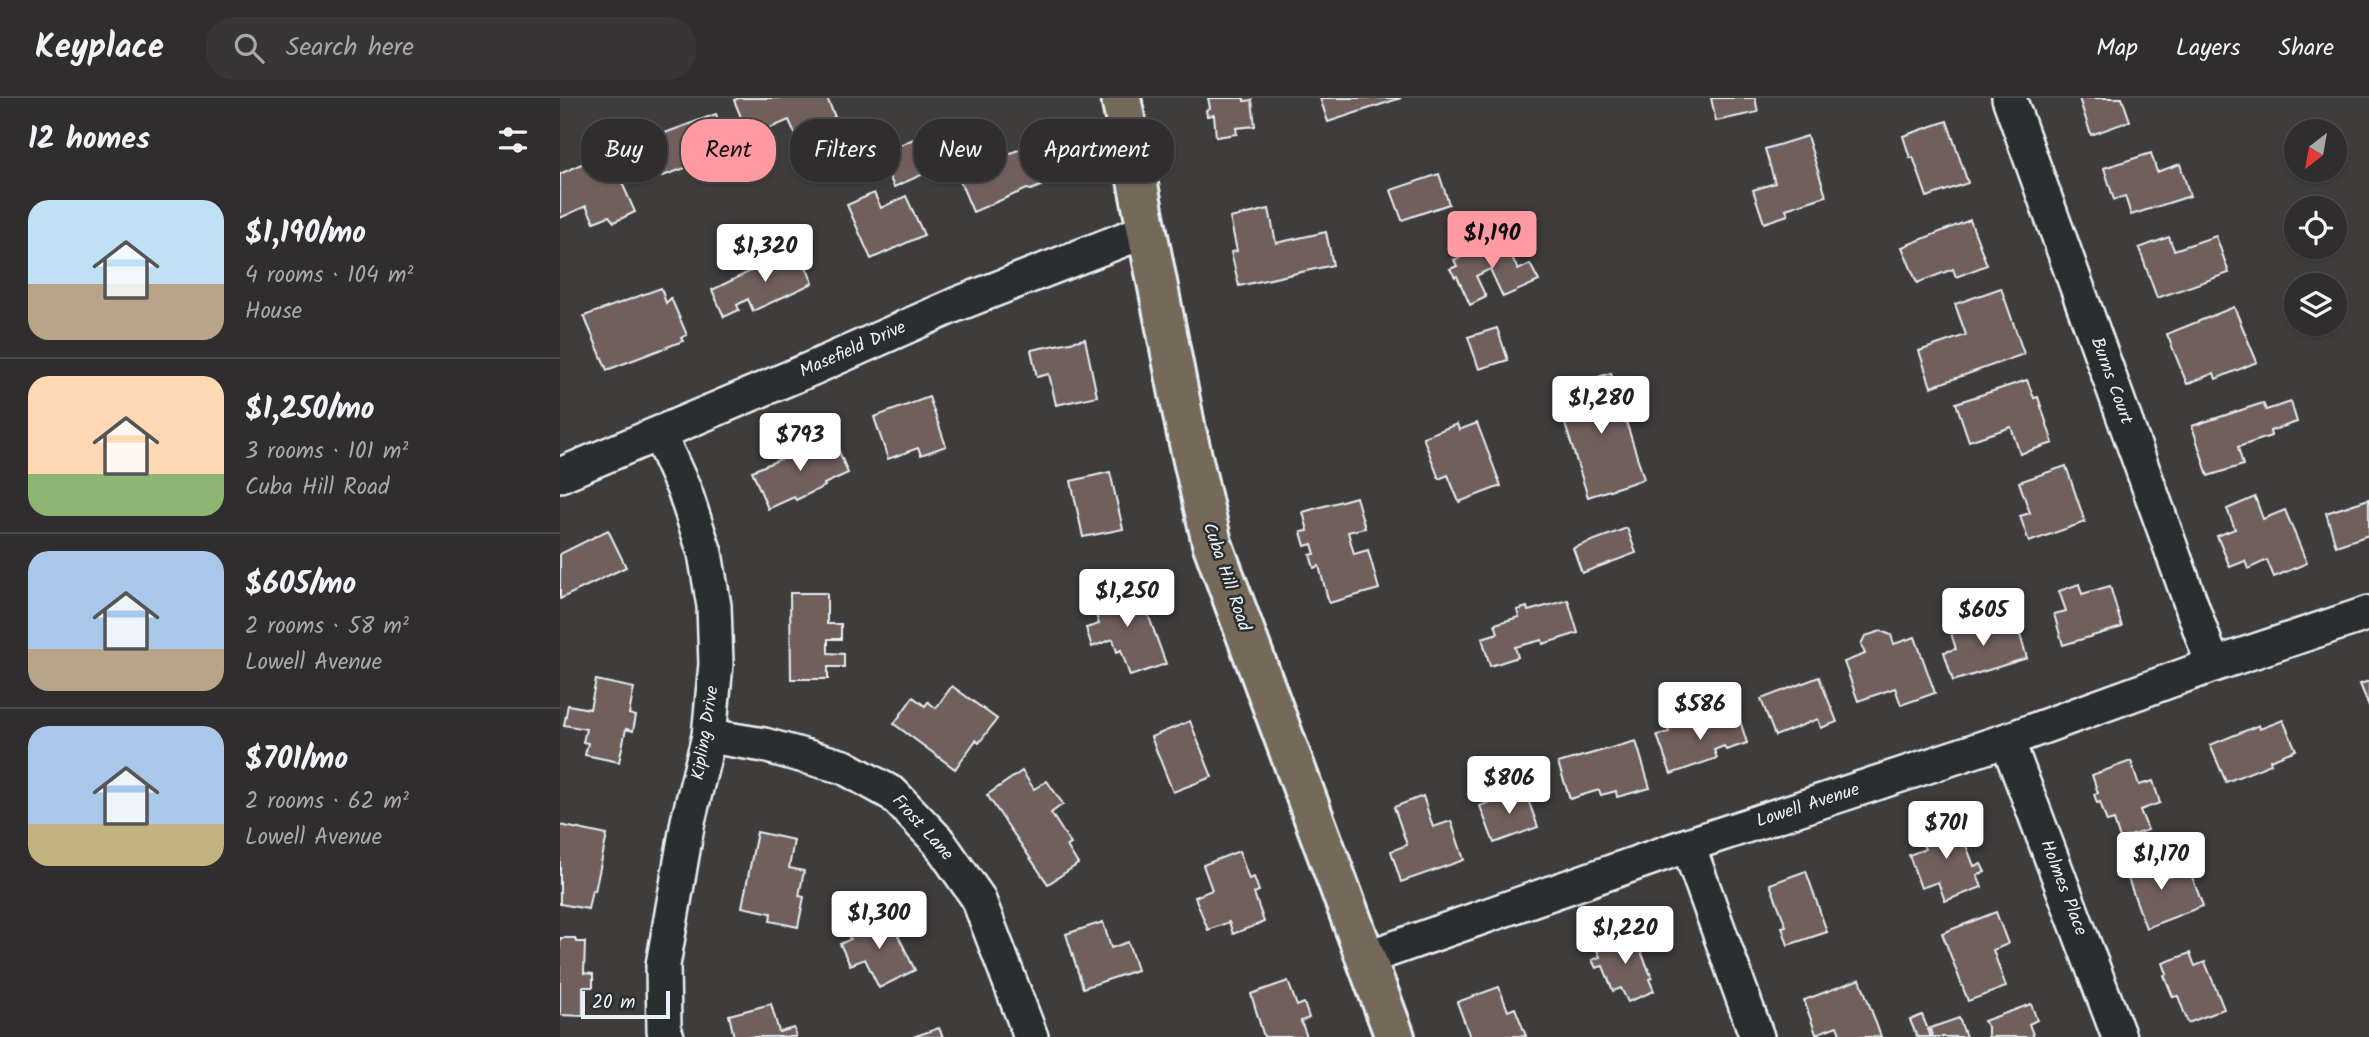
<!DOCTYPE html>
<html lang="en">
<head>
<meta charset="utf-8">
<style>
  body { margin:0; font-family:Kalam,sans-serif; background:#373535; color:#f1f3f6; height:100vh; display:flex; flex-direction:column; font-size:26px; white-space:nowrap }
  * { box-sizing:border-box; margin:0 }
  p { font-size:23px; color:#a7a8aa }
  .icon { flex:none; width:38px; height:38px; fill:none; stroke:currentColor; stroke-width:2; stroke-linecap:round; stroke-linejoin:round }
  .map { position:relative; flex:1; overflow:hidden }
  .drawer { display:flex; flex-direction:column; background:#2f2d2d; width:560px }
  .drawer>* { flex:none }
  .hud { position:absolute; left:21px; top:21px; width:665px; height:63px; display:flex; gap:14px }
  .needle { width:46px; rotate:211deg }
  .buttons { position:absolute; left:1724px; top:21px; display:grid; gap:14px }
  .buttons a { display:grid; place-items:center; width:63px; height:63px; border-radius:50%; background:#2f2d2d; box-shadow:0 2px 5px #0004,0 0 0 2px #4a4949; font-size:35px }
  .scale { position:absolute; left:21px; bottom:18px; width:89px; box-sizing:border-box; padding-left:7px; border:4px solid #e8f1f8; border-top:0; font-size:19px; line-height:24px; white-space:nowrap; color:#e8f1f8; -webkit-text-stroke:5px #2a2d2e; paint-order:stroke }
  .price { position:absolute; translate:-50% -60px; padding:0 16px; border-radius:7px; background:#fff; color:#222; font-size:23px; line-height:46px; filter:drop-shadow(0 2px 4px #0008) }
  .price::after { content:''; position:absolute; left:50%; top:42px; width:21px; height:16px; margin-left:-10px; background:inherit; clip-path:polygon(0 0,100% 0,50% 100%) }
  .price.on { background:#ff9aa2; color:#111 }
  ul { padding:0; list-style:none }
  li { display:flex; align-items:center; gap:21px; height:175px; padding:0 28px }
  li+li { border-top:2px solid #4a4949 }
  li span { display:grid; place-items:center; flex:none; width:196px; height:140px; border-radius:21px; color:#555 }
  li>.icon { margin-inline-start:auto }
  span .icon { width:84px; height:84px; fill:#fffc; stroke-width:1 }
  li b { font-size:30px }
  h2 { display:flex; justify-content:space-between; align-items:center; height:84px; padding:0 28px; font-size:30px }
  .tag { padding:0 24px; border-radius:28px; background:#2f2d2d; box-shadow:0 2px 5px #0004,0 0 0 2px #4a4949; font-size:24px; line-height:63px }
  .tag.on { background:#ff9aa2; color:#111 }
  header { display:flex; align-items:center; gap:42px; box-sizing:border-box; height:98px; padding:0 35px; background:#2f2d2d; border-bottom:2px solid #4a4949 }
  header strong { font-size:33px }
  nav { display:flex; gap:38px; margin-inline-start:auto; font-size:24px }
  .search { width:490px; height:63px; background:#373535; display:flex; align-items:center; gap:18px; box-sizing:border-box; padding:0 24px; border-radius:28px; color:#a7a8aa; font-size:26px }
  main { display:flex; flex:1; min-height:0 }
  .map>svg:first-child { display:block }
  .building { fill:#715e5b; stroke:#e8f1f8; stroke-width:2 }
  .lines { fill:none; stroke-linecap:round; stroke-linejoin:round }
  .minor-casing { stroke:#e8f1f8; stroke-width:38 }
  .major-casing { stroke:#e8f1f8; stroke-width:44 }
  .minor { stroke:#2a2d2e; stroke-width:33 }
  .major { stroke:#746a5a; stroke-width:38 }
  .labels { text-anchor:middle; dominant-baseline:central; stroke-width:5; stroke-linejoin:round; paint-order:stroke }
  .street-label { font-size:18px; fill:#e8f1f8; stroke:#2a2d2e }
</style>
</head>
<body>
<header>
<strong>Keyplace</strong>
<div class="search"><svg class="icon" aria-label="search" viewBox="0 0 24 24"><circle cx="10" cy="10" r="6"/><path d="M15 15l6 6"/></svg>Search here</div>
<nav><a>Map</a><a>Layers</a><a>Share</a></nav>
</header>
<main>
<section class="drawer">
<h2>12 homes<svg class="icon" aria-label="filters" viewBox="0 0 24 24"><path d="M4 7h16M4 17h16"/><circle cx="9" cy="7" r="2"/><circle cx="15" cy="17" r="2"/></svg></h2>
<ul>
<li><span style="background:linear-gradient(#bfe0f5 60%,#b9a48a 0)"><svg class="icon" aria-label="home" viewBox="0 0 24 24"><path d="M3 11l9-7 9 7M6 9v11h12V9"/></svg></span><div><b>$1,190/mo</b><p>4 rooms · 104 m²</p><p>House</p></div></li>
<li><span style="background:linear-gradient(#ffd9b3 70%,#8fb573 0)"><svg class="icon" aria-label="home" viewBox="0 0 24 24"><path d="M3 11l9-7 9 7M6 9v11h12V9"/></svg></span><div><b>$1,250/mo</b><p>3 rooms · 101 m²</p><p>Cuba Hill Road</p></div></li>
<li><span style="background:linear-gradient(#a9c7e8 70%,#b9a48a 0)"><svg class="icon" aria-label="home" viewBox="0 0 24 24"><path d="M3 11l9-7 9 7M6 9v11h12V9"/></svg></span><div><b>$605/mo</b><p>2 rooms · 58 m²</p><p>Lowell Avenue</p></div></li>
<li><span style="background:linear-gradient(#a9c7e8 70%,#c2b280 0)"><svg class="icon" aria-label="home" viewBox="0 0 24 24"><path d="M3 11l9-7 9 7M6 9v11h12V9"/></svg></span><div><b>$701/mo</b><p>2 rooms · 62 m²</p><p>Lowell Avenue</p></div></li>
</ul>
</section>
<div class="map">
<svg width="1809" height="939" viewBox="0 0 1809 939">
  <rect width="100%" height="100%" fill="#3f3c3c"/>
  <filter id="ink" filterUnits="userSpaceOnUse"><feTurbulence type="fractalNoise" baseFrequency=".0143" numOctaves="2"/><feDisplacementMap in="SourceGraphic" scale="14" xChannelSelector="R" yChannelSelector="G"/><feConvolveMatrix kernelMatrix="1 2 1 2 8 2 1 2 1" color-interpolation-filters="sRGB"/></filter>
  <g filter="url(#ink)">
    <g class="building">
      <polygon points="179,0 267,0 275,19 255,27 256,32 237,40 229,22 189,39 174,2"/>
      <polygon points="648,0 684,0 684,3 692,2 695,28 676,30 677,36 656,39 654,17 647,18 646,12 650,10"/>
      <polygon points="760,0 841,0 768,24"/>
      <polygon points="1151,0 1195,0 1198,14 1156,23"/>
      <polygon points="1519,0 1562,0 1570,23 1531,37"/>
      <polygon points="156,16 173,62 153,69 150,61 89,83 75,46"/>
      <polygon points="1387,23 1408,85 1367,99 1353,59 1350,60 1343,38"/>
      <polygon points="1247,38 1266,98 1226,111 1228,117 1204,125 1193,92 1215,85 1205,51"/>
      <polygon points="358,39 373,72 334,89 319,56"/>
      <polygon points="478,43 495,82 471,92 467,91 413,114 399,81 427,69 426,66"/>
      <polygon points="1591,55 1597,74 1620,66 1630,98 1571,117 1565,98 1554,102 1544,70"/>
      <polygon points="51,60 75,114 54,124 49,118 34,124 26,108 0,120 0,76 32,61 35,67"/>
      <polygon points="879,76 889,106 842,122 831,92"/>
      <polygon points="314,95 321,110 346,98 364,137 311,161 287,107"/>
      <polygon points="709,111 716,145 766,134 773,167 679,188 671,154 677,153 670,120"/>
      <polygon points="1410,122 1427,167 1396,179 1393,171 1357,185 1342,149"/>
      <polygon points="1656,138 1669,175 1597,200 1579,150 1609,139 1614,152"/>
      <polygon points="943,139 958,172 970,166 979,183 943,199 930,171 916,178 926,199 910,207 897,178 895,179 890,171 897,168 894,162"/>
      <polygon points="238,150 253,185 193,213 188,201 177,207 179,212 164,219 152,192"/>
      <polygon points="101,190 106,205 111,200 127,237 121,240 123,243 47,272 24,218"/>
      <polygon points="1441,190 1464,256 1371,289 1359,253 1406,237 1395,206"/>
      <polygon points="1674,209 1697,264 1656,281 1654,275 1627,286 1607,236"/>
      <polygon points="937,230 948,262 919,271 908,239"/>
      <polygon points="525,241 537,298 496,307 489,276 477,279 471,252"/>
      <polygon points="1051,275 1084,381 1028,399 1004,323 1011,321 1001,291"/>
      <polygon points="1467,282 1474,300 1478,299 1493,345 1460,356 1451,329 1409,343 1396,305"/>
      <polygon points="369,299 386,348 361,357 358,350 328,361 314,319"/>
      <polygon points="1731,304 1737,324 1710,333 1711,338 1678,349 1683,367 1648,378 1632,328 1703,305 1706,312"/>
      <polygon points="917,325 941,388 899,404 888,377 879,381 863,339 897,326 899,332"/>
      <polygon points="273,339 288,375 264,386 265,388 236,402 234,399 208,411 192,373"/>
      <polygon points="1506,368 1525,424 1469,444 1460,418 1470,415 1459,384"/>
      <polygon points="550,374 563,431 523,439 511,383"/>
      <polygon points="796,399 805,430 788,434 794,456 808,452 819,491 769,505 759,468 754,470 750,457 755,456 752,446 745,448 741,434 748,433 743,414"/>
      <polygon points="1695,399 1703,421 1725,412 1747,465 1714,479 1707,462 1688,471 1685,463 1670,469 1657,438 1675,431 1667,411"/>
      <polygon points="1809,401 1809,437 1776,448 1766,415"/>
      <polygon points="1067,430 1076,455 1022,475 1013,450"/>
      <polygon points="48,432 66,469 0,501 0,456"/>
      <polygon points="577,486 606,566 570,578 561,552 557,554 553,541 532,549 526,530 539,526 531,502"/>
      <polygon points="1519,486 1522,496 1550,488 1562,529 1503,547 1494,516 1506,513 1499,493"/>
      <polygon points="230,495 267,495 267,526 281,526 281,541 268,541 268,555 284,556 284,569 268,569 268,581 231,581"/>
      <polygon points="1008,502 1018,535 983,546 982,542 955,549 958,559 930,568 922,540 938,535 935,526 959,519 957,512 967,509 968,513"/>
      <polygon points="1421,519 1425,532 1456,523 1467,560 1393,583 1384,554 1396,551 1389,529"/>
      <polygon points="1321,533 1331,537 1334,546 1355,539 1375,595 1341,607 1335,590 1298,603 1284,564 1305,556 1301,546 1305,538"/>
      <polygon points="1259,579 1277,624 1261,630 1258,621 1215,638 1201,601"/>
      <polygon points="36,582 74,590 69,616 76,618 73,633 66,631 59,664 25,657 28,645 23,644 26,631 4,627 8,607 30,611"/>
      <polygon points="1809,583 1809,608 1800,586"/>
      <polygon points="392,588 437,621 419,645 416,642 395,671 334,626 353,599 365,608 368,604 376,610"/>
      <polygon points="1178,616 1187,645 1166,652 1164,648 1154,652 1157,660 1111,676 1097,637 1109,634 1108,631 1143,619 1146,627"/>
      <polygon points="1723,622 1736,652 1710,662 1711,666 1666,684 1650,647 1699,627 1700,631"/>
      <polygon points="630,623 652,679 613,694 591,639"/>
      <polygon points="1076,643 1090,690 1057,699 1056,693 1041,697 1039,692 1010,701 998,665"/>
      <polygon points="1571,663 1579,687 1593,683 1600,705 1580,712 1588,732 1560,741 1554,722 1547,724 1540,704 1537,705 1534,696 1538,695 1532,677"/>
      <polygon points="462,673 474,691 487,683 503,706 491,715 511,746 507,748 518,766 488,786 427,697"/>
      <polygon points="964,691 978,729 934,745 920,708"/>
      <polygon points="863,698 873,729 891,723 904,762 841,784 831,753 847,747 834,709"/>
      <polygon points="1395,719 1414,768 1421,766 1425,774 1417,777 1422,789 1385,803 1378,784 1361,790 1349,757 1365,751 1358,734"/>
      <polygon points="0,727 47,737 35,793 32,792 28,811 0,806"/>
      <polygon points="197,734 234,742 229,770 244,773 239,798 244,799 238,829 210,823 211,815 182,809"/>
      <polygon points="679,753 689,781 694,779 699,793 694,795 704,824 673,836 669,824 648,832 635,799 652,792 643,767"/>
      <polygon points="1591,757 1597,774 1605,771 1609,779 1629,771 1643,808 1586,830 1563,767"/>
      <polygon points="1246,773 1267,834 1228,847 1222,829 1226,828 1210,786"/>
      <polygon points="1436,814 1448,846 1433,852 1446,889 1408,903 1382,835"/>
      <polygon points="328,817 355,872 319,890 305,861 290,867 280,846 291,841 287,837"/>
      <polygon points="543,824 551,850 568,844 577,872 523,890 506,836"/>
      <polygon points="1072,832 1092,880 1089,881 1094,893 1068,904 1061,890 1053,893 1043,868 1036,870 1032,862 1040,859 1035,847"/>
      <polygon points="0,840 15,840 16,844 25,844 24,875 33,876 33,889 23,889 23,918 0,917"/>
      <polygon points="1630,855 1635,868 1645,864 1664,911 1628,925 1618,898 1613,899 1604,877 1607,876 1603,865"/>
      <polygon points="1300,881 1321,939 1281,939 1277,928 1256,936 1244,902"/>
      <polygon points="728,883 737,908 744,905 749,920 741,923 747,939 704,939 691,896"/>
      <polygon points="939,889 948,913 955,910 966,938 910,939 897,904"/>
      <polygon points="211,906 219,934 234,930 236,939 174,939 169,917"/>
      <polygon points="1471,906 1477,922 1469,926 1474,939 1428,939 1428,929 1424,923"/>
      <polygon points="1362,917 1371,939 1357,939 1350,922"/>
      <polygon points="1399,920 1406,939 1373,939 1370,930"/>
      <polygon points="379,930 383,939 353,939"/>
    </g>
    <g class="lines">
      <defs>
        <g id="minor">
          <polyline points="1449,0 1653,567"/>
          <polyline points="99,336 125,394 145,455 154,508 156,566 149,638 128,723 103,867 104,932 107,939"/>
          <polyline points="0,377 253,270 395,207 588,132"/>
          <polyline points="149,638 204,647 284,669 333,696 378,743 418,800 471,939"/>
          <polyline points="1447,642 1559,939"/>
          <polyline points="1128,747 1197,939"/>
          <polyline points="806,860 1128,747 1447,642 1653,567 1809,515"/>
        </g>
        <polyline id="major" points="561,0 626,332 652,445 835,939"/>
      </defs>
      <use href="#minor" class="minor-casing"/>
      <use href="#major" class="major-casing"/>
      <use href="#minor" class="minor"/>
      <use href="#major" class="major"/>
    </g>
  </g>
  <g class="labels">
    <g class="street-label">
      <text transform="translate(293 252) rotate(-24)">Masefield Drive</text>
      <text transform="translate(1551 283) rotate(70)">Burns Court</text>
      <text transform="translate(666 479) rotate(71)">Cuba Hill Road</text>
      <text transform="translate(146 635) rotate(-81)">Kipling Drive</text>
      <text transform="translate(1248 708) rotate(-18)">Lowell Avenue</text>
      <text transform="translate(362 730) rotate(48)">Frost Lane</text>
      <text transform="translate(1503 790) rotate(69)">Holmes Place</text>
    </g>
  </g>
</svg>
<div class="buttons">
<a><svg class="needle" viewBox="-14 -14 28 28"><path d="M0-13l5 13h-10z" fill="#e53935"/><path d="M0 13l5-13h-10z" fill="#a7a8aa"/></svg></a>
<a><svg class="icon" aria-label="locate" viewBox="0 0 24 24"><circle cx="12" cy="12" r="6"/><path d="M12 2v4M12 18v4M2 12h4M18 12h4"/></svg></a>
<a><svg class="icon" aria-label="layers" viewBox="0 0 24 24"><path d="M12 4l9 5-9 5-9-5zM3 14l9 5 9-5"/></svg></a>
</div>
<div class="scale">20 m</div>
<b class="price on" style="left:932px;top:173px">$1,190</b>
<b class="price" style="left:205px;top:186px">$1,320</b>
<b class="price" style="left:1041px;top:338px">$1,280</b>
<b class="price" style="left:240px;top:375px">$793</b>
<b class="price" style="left:567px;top:531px">$1,250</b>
<b class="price" style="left:1423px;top:550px">$605</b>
<b class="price" style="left:1140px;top:644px">$586</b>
<b class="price" style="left:949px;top:718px">$806</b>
<b class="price" style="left:1386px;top:763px">$701</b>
<b class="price" style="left:1601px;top:794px">$1,170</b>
<b class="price" style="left:319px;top:853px">$1,300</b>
<b class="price" style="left:1065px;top:868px">$1,220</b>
<div class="hud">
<a class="tag">Buy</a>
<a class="tag on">Rent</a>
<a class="tag">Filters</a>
<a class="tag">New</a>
<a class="tag">Apartment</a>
</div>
</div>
</main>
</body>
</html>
